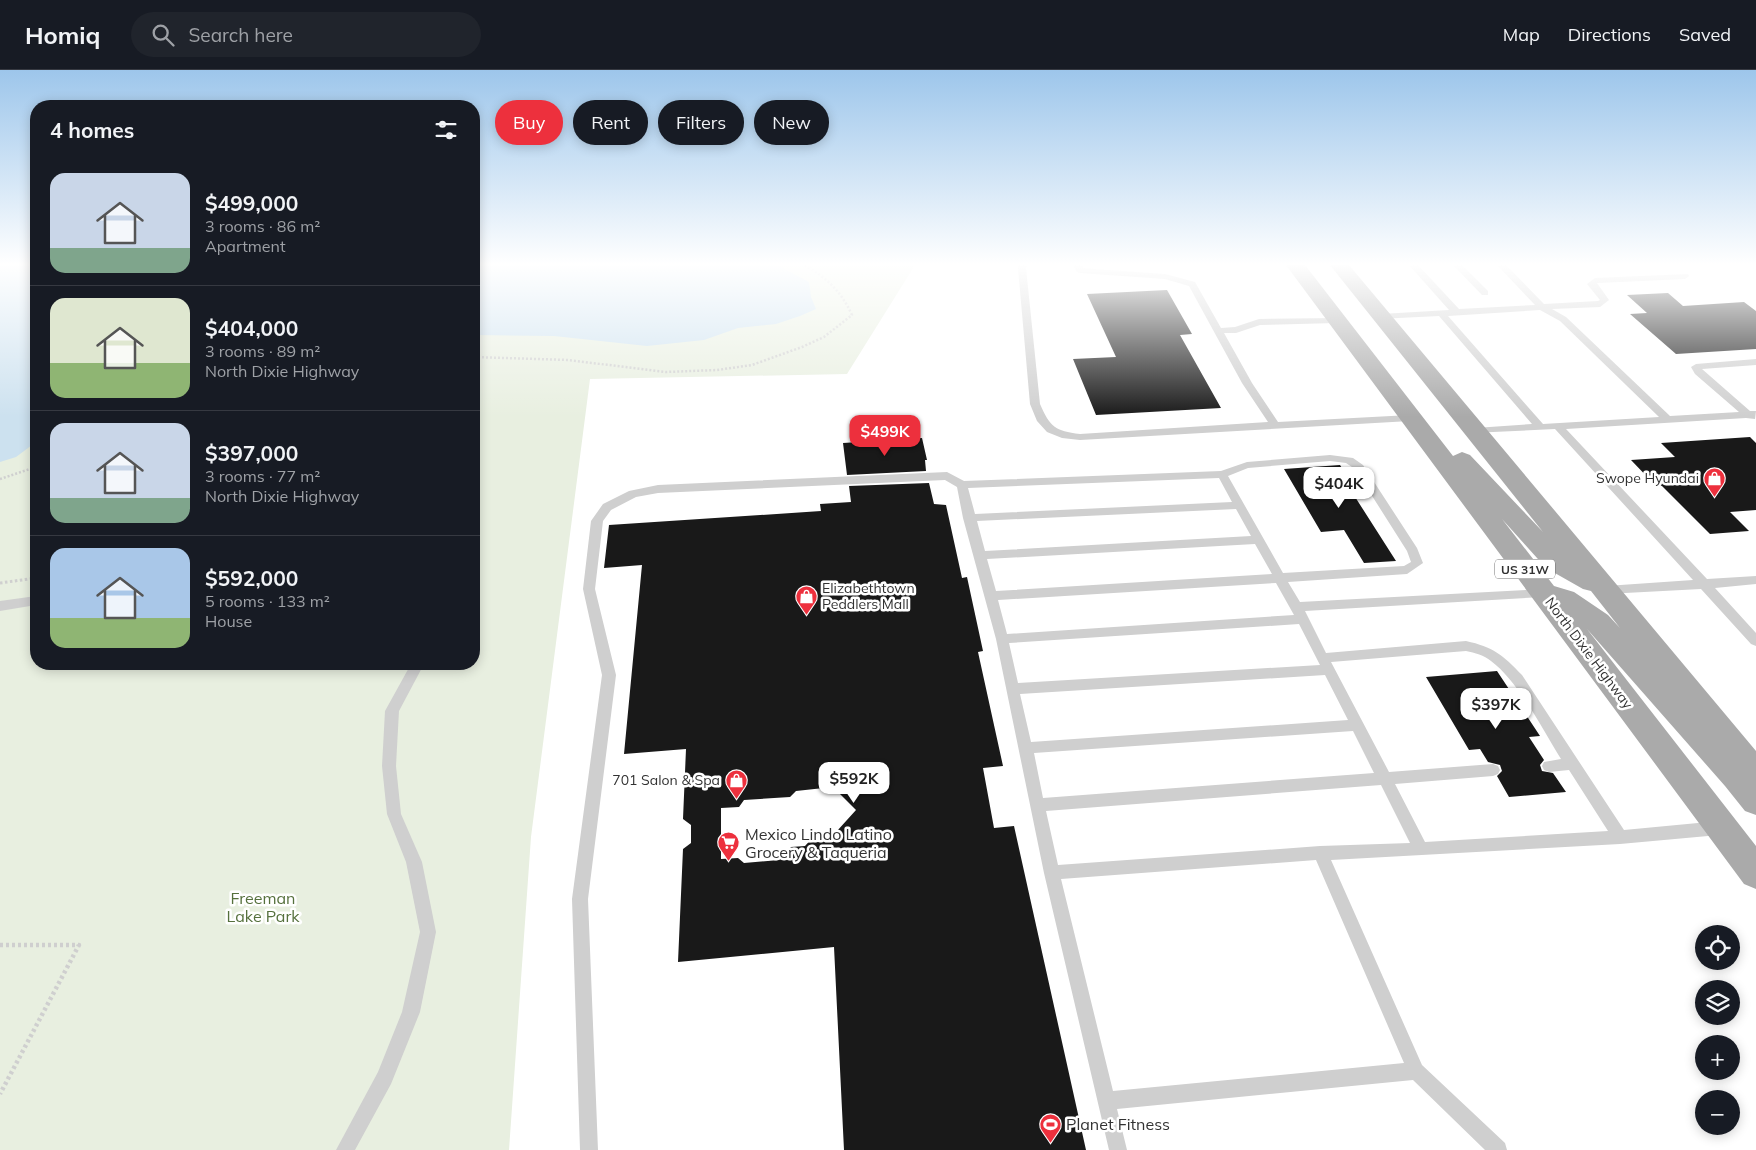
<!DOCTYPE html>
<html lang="en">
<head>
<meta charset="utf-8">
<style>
  body { margin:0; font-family:Mulish,sans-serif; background:#20242c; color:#f1f3f6; height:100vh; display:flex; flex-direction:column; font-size:19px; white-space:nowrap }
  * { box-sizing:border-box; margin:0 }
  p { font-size:16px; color:#9ea1a6 }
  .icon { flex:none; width:28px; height:28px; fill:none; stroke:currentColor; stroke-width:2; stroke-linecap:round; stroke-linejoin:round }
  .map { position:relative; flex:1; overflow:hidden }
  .drawer { position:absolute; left:30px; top:30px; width:450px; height:570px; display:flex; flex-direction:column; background:#171b24; border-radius:20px; box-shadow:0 2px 12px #0003 }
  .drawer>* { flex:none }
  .top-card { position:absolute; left:495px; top:30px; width:475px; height:45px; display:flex; gap:10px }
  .fabs { position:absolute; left:1695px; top:855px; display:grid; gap:10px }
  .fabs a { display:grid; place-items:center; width:45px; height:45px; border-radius:50%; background:#171b24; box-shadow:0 2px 12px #0003; font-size:25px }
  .price { position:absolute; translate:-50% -42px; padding:0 11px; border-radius:10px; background:#fff; color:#222; font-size:16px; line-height:32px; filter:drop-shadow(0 1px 2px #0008) }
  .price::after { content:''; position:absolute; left:50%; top:30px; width:15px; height:11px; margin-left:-8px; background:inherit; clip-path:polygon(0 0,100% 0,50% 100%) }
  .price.current { background:#ed303d; color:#fff }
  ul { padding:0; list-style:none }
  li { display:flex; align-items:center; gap:15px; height:125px; padding:0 20px }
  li+li { border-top:1px solid #363941 }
  li span { display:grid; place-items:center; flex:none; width:140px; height:100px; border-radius:15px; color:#555 }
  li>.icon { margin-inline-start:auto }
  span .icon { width:60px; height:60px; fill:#fffc; stroke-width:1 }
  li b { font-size:21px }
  h2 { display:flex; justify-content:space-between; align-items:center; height:60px; padding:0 20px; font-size:21px }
  .chip { padding:0 18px; border-radius:22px; background:#171b24; box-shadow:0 2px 12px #0003; font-size:18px; line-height:45px }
  .chip.current { background:#ed303d; color:#fff }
  header { display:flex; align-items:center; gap:30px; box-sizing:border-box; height:70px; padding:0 25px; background:#171b24; border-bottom:1px solid #363941 }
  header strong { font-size:24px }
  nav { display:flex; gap:28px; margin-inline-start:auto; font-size:18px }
  .search { width:350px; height:45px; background:#20242c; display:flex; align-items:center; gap:12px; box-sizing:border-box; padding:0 18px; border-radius:28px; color:#9ea1a6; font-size:19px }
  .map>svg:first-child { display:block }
  .green { fill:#e8efe0 }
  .water { fill:#cce1ef }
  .building { fill:#191919; fill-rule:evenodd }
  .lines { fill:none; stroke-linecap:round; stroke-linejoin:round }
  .path-far2 { stroke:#cfcfcf; stroke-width:2.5; stroke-dasharray:2 2; stroke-linecap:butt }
  .path-far1 { stroke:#cfcfcf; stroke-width:3; stroke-dasharray:2.5 2.5; stroke-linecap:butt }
  .path { stroke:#cfcfcf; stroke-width:4.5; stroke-dasharray:3 3; stroke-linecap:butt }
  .service { fill:#cfcfcf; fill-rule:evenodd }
  .primary { fill:#aaa; fill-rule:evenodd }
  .labels { text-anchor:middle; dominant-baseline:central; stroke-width:5; stroke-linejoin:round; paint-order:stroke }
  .shield { fill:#fff; stroke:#707070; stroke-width:1 }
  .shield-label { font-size:12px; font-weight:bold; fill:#323232 }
  .poi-label { font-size:14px; fill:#323232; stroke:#fff; text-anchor:end }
  .street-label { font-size:14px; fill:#323232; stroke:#fff }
  .near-poi-label { font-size:16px; fill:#323232; stroke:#fff; text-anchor:start }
  .near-park-label { font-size:16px; fill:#55703c; stroke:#fff }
</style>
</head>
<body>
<header>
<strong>Homiq</strong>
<div class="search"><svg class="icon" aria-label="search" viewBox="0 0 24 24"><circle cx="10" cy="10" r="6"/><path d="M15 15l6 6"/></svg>Search here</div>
<nav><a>Map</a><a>Directions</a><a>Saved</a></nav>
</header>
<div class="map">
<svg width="1756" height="1080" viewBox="0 0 1756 1080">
  <rect width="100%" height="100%" fill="#fff"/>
  <polygon class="green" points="0,195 36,195 36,594 474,594 474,195 915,195 847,304 590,309 531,767 509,1080 0,1080"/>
  <g class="water">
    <polygon points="0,195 36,195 36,372 16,387 0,392"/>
    <polygon points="474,195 777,195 809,212 811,227 816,239 800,246 776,254 738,258 704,270 647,276 554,266 474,265"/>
  </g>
  <g class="building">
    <polygon points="1167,220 1192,264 1180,265 1221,338 1096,345 1073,289 1116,287 1087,224"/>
    <polygon points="1668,223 1683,236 1744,232 1756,241 1756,279 1676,284 1630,244 1647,243 1627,225"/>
    <polygon points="1750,367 1756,373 1756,440 1730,442 1749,461 1710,464 1662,416 1654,414 1631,390 1675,387 1661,373"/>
    <polygon points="922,368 927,390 925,390 926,401 847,405 843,373"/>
    <polygon points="1340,395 1355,419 1350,419 1396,491 1364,493 1344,460 1321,462 1284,399"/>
    <path d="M929 413 934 434 946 435 962 508 967 507 983 581 978 582 1003 696 983 698 994 758 1014 756 1086 1080H844L834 877 678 892 683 779 691 773V755L683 749 686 679 624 684 642 495 604 498 609 455 821 441 820 434 851 432 849 416ZM833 717 856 740 837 761 816 764 805 776 791 777 779 790 744 793 738 788 721 789V738L739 737 744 730 790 727 796 721Z"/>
    <polygon points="1497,601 1540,666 1529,667 1544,690 1540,695 1542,701 1553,703 1566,722 1509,727 1497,706 1502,701 1500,695 1488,692 1480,679 1469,680 1426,607"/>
  </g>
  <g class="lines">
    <g class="path-far2">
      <path d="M474 287 568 290 666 302 717 300 752 295 802 277 824 267 852 245C841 221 826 207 804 195"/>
      <polyline points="0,409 36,397"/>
    </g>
    <polyline class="path-far1" points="0,513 36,508"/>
    <polyline class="path" points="0,875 79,875 0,1024"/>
    <g class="service">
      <path d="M1019 195H1028L1026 198 1040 334C1050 357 1055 361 1080 364L1268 352 1242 313 1189 216 1165 209 1080 203 1077 202 1073 195H1082L1083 198 1094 199 1165 204 1195 212 1221 258 1235 257 1259 249 1339 248V252L1336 253 1260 255 1236 263H1224L1252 313 1278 352 1410 345 1415 348 1410 351 1080 370 1062 368 1047 362 1037 351 1030 334 1018 198Z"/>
      <path d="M1409 195H1418L1459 239 1535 235 1497 195H1506L1544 234 1598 231 1600 230 1587 214 1595 208 1688 204 1689 206 1685 209 1597 213 1609 230 1600 237 1552 239 1566 247 1670 346 1739 342 1695 304 1691 297 1696 294 1756 289V295L1702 299 1750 341H1756L1755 349 1746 348 1566 359 1707 509 1756 506V514L1715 518 1756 563V576L1751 574 1701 519 1606 524 1602 523 1600 520 1606 516 1693 510 1555 359 1471 363 1470 361 1475 358 1532 354 1439 246 1378 249 1376 247 1381 244 1449 240ZM1540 240 1560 251 1659 347 1543 354 1448 246Z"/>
      <polygon points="1453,195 1462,195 1488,221 1488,225 1482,225"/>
      <path d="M1330 385 1353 388 1363 395 1417 478 1423 493 1407 504 1288 512 1300 532 1543 519 1547 520 1549 523 1547 526 1543 527 1305 541 1326 583 1466 571C1493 577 1503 585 1522 605L1624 760 1719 751 1724 753 1727 758 1724 763 1719 765 1620 774 1331 790 1422 995 1505 1073 1507 1080H1485L1413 1010 1117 1039 1127 1080H1109L1044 803 996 569 963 448 957 417 945 410 658 423 636 427 611 440 603 451 595 519 616 605 588 829 598 1080H580L572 829 602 605 583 519 591 451 603 434 629 421 658 415 947 402 964 411 1221 401 1247 392ZM1330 391 1346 393 1355 399 1407 481 1411 492 1404 496 1283 503 1228 406 1248 398ZM1219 408 1232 432 975 444 968 418ZM1236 439 1251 466 985 481 977 451ZM1255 474 1272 504 996 521 987 489ZM1276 513 1294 545 1007 564 998 530ZM1299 554 1320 595 1018 613 1009 573ZM1466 581C1475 583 1484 585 1491 591 1518 611 1543 660 1561 689L1544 692 1542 696 1544 700 1549 702 1569 700 1608 761 1425 772 1395 714 1493 706 1498 704 1500 700 1498 696 1493 694 1389 702 1331 592ZM1325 605 1348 650 1031 672 1020 624ZM1353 661 1374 703 1043 728 1034 683ZM1381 715 1410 773 1320 776 1058 795 1046 741ZM1316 790 1404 993 1113 1021 1061 809Z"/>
      <polygon points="36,526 36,535 0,541 0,531"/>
      <polygon points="411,594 424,594 399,641 396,696 401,744 422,792 436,862 420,942 391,1014 355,1080 336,1080 378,1002 402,942 420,862 406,792 387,744 382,696 385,641"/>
    </g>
    <path class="primary" d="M1286 195H1305L1453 386 1462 382 1470 385 1543 462 1330 195H1349L1756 681V745L1745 741 1725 716 1587 559 1756 776V819L1744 814ZM1502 449 1546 498 1583 519 1591 521 1620 558 1608 545 1574 522 1554 516Z"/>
  </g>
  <linearGradient id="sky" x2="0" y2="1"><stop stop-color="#9dc6eb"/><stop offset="0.56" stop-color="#fff"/><stop offset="1" stop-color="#fff" stop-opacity="0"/></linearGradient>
  <rect width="1756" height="347" fill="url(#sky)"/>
  <defs>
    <symbol id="shop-pin" viewBox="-11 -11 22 30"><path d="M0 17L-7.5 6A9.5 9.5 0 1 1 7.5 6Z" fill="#ed303d" stroke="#fff"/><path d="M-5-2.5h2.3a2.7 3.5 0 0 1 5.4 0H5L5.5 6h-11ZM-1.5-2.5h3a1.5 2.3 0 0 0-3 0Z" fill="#fff"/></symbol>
    <symbol id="supermarket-pin" viewBox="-11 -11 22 30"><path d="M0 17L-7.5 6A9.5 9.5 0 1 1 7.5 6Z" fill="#ed303d" stroke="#fff"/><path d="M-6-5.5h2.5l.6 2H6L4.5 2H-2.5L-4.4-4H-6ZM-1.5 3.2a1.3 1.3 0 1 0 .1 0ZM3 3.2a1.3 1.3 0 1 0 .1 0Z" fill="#fff"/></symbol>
    <symbol id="stadium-pin" viewBox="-11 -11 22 30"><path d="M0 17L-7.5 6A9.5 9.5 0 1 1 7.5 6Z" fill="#ed303d" stroke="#fff"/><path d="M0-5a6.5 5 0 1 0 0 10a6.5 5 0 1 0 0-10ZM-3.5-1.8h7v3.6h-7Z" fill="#fff"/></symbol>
  </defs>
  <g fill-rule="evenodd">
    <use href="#shop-pin" x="1702" y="396" width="25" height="34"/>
    <use href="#shop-pin" x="794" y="514" width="25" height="34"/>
    <use href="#shop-pin" x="724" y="698" width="25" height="34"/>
    <use href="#supermarket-pin" x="716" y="760" width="25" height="34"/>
    <use href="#stadium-pin" x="1038" y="1042" width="25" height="34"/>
  </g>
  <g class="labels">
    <rect class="shield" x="1495" y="489.5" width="60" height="19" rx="4"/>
    <g class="shield-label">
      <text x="1525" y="499">US 31W</text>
    </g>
    <g class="poi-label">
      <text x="1699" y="408">Swope Hyundai</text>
      <text x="822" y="518" text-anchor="start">Elizabethtown<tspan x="822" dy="16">Peddlers Mall</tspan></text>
      <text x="720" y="710">701 Salon &amp; Spa</text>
    </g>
    <g class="street-label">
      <text transform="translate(1589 583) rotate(53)">North Dixie Highway</text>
    </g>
    <g class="near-poi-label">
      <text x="745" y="764">Mexico Lindo Latino<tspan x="745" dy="18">Grocery &amp; Taqueria</tspan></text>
      <text x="1066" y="1054">Planet Fitness</text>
    </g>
    <g class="near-park-label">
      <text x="263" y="828">Freeman<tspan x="263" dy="18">Lake Park</tspan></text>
    </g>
  </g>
</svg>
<div class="fabs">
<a><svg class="icon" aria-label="locate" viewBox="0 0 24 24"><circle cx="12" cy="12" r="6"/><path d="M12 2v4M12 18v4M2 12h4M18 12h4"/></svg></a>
<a><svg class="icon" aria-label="layers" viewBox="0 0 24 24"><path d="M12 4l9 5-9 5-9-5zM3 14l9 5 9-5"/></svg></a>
<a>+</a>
<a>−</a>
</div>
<b class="price current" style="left:885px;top:387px">$499K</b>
<b class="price" style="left:1339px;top:439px">$404K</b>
<b class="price" style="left:1496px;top:660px">$397K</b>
<b class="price" style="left:854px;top:734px">$592K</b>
<div class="top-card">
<a class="chip current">Buy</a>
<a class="chip">Rent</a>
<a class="chip">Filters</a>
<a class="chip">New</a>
</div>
<section class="drawer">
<h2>4 homes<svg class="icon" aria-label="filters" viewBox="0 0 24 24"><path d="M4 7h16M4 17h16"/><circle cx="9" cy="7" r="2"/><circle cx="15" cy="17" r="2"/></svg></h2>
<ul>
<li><span style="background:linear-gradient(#c9d6e8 75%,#7fa58c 0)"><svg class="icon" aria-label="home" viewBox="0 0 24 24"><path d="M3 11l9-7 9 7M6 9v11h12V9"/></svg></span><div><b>$499,000</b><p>3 rooms · 86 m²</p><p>Apartment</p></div></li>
<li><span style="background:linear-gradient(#dfe7d0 65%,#8fb573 0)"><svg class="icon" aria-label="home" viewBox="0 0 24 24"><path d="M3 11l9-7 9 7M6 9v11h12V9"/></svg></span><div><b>$404,000</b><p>3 rooms · 89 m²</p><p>North Dixie Highway</p></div></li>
<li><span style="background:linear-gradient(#c9d6e8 75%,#7fa58c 0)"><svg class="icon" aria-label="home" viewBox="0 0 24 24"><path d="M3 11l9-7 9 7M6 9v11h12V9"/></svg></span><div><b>$397,000</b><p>3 rooms · 77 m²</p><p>North Dixie Highway</p></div></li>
<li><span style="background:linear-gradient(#a9c7e8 70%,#8fb573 0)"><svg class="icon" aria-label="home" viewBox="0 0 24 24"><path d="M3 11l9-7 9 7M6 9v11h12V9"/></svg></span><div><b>$592,000</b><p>5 rooms · 133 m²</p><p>House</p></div></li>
</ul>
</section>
</div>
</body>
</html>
